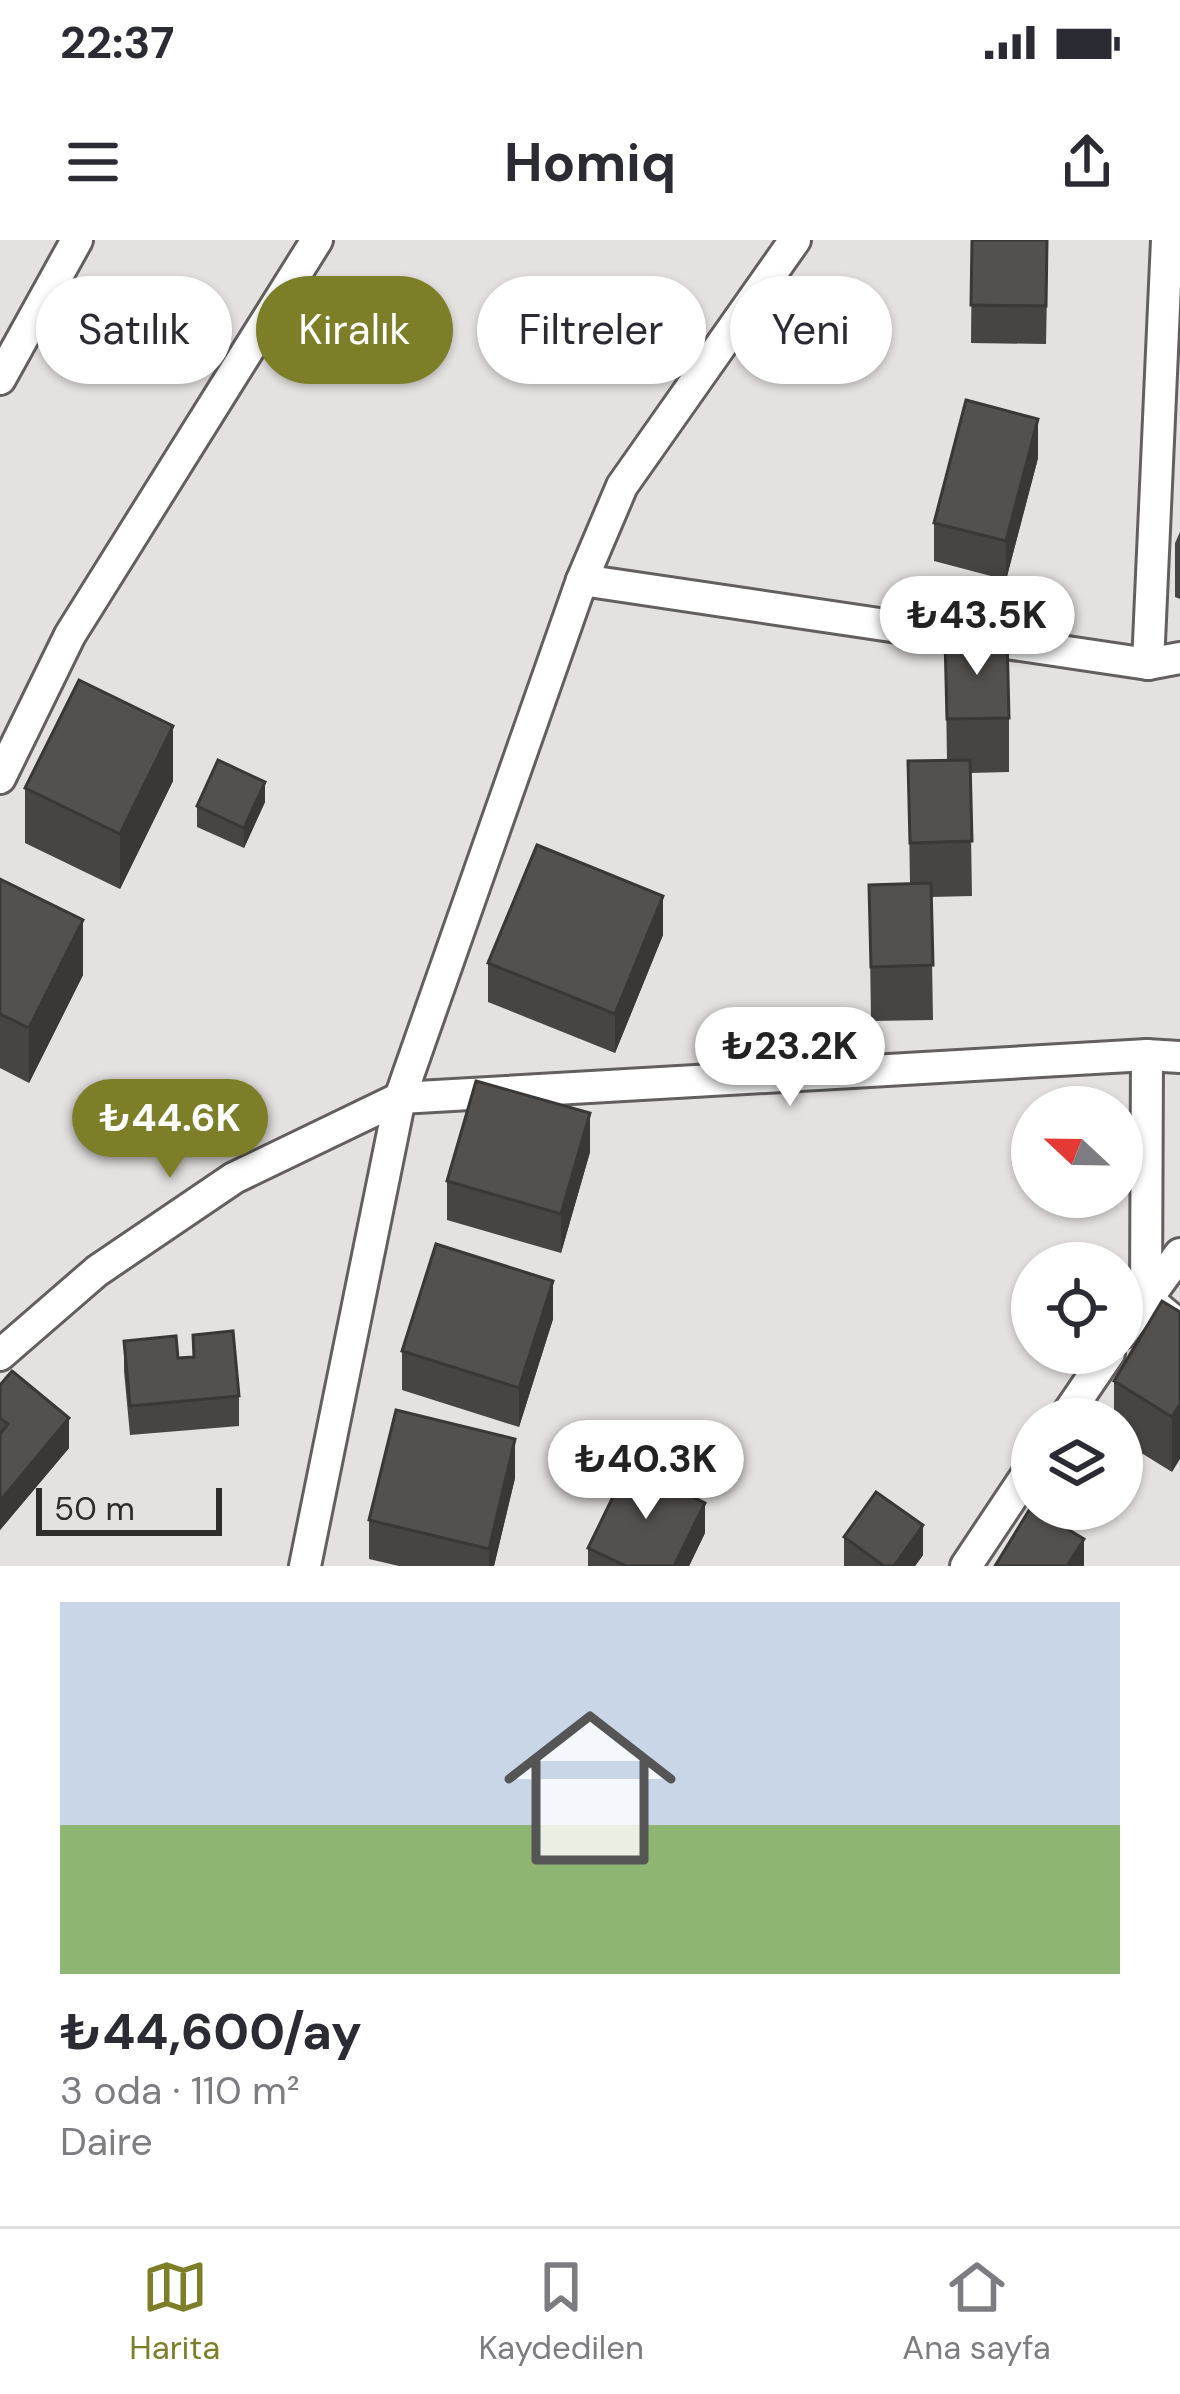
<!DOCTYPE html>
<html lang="tr">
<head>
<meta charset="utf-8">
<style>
  body { margin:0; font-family:"DM Sans",sans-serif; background:#f7f7f7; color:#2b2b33; height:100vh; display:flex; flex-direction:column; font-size:45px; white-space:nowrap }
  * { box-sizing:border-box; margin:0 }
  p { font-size:39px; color:#7c7c81 }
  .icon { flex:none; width:66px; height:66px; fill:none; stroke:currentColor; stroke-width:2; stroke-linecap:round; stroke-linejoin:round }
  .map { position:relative; height:1326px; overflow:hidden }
  .side { display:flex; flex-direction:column; background:#fff; flex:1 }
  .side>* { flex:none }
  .hud { position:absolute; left:36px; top:36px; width:1110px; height:108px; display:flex; gap:24px }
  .needle { width:78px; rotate:292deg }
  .tools { position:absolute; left:1011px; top:846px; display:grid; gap:24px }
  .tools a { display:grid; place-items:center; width:132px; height:132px; border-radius:50%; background:#fff; box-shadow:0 3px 9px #0004; font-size:60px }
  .scale { position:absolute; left:36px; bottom:30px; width:186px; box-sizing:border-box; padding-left:12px; border:6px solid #2e2d2c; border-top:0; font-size:33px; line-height:42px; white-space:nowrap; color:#2e2d2c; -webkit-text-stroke:9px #e5e1e0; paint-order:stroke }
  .price { position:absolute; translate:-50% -102px; padding:0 27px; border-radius:42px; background:#fff; color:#222; font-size:39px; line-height:78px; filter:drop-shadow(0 3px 6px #0008) }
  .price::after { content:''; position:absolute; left:50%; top:72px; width:36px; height:27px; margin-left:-18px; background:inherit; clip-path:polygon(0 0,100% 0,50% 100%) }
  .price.on { background:#7d7f28; color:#fff }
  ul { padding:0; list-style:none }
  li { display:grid; align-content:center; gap:24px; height:636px; padding:0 60px }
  li span { display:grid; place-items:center; height:372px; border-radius:0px; color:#555 }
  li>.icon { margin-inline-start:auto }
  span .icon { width:216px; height:216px; fill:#fffc; stroke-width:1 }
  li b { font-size:51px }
  .chip { padding:0 42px; border-radius:54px; background:#fff; box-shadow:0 3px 9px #0004; font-size:42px; line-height:108px }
  .chip.on { background:#7d7f28; color:#fff }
  .status { display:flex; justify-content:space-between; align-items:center; height:84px; padding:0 60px; background:#fff; direction:ltr }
  .status svg { height:33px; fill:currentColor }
  header { display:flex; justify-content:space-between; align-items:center; height:156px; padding:0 60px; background:#fff; font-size:54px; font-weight:700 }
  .tab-bar { display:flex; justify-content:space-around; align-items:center; height:168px; border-top:3px solid #e1e1e2; background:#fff; font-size:33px; color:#7c7c81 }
  .tab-bar a { display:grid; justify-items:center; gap:6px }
  .tab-bar .on { color:#7d7f28 }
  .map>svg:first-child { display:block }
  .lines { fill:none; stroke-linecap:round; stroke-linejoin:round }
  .minor-casing { stroke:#625f5e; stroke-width:36 }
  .minor { stroke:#fff; stroke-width:30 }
  .wall { fill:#474543 }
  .shaded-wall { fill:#3a3837 }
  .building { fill:#53504e; stroke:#3a3837; stroke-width:3 }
</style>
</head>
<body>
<div class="status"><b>22:37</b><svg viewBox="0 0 49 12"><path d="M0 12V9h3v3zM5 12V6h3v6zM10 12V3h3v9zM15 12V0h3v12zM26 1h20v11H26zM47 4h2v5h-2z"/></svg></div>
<header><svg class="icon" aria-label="menu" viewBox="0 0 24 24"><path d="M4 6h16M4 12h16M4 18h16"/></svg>Homiq<svg class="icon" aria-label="share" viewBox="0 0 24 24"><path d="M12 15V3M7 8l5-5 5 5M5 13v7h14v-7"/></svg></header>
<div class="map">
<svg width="1180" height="1326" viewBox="0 0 1180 1326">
  <rect width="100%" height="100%" fill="#e5e1e0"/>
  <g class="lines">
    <defs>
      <g id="minor">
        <polyline points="0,139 77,0"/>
        <polyline points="582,340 1148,424 1180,418"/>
        <polyline points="1148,424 1167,0"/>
        <polyline points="0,538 70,395 317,0"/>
        <polyline points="1147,815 1146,1058 1180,1086"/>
        <polyline points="1122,1093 1180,1014"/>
        <polyline points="0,1115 97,1031 234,938 400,858 1147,815 1180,817"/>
        <polyline points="1064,1179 1109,1113"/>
        <polyline points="305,1326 400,858 582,340 622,246 795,0"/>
        <polyline points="966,1326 1032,1227"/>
      </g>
    </defs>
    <use href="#minor" class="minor-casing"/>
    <use href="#minor" class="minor"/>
  </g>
  <g class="wall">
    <polygon points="972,0 1048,0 1046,104 971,103"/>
    <polygon points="1038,218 1006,340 934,321 934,283"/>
    <polygon points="1180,292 1180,359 1175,357 1175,303"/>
    <polygon points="945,398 1009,478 1009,532 970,533 972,656 931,657 933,780 871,781 869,645 910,644 908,521 947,520"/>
    <polygon points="173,541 120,649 25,603 25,548"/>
    <polygon points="265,562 244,608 197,587 197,566"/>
    <polygon points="0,639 83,735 29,843 0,828"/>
    <polygon points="663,695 615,813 488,762 488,723"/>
    <polygon points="590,912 561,1013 447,980 447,941"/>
    <polygon points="1180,1072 1172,1232 1122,1201 1122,1179 1114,1179 1114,1141"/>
    <polygon points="553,1079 519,1187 402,1150 402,1111"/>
    <polygon points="193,1095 239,1156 239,1186 130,1195 124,1131 124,1101 178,1118 193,1117"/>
    <polygon points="0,1145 69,1208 0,1290"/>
    <polygon points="515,1238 494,1326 399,1326 369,1319 369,1280"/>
    <polygon points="705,1293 689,1326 588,1326 588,1308"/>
    <polygon points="844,1297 923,1315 915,1326 844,1326"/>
  </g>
  <g class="shaded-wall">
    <polygon points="1038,179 1038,218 1006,340 1006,301"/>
    <polygon points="173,486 173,541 120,649 120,594"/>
    <polygon points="265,542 265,562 244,608 244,588"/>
    <polygon points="663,656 663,695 615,813 615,774"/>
    <polygon points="83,680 83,735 29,843 29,788"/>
    <polygon points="590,873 590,912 561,1013 561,974"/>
    <polygon points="553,1041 553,1079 519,1187 519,1148"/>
    <polygon points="1180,1164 1180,1219 1172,1232 1172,1177"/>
    <polygon points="69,1178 69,1208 0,1290 0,1261"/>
    <polygon points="515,1199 515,1238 494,1326 489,1326 489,1309"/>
    <polygon points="705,1263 705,1293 689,1326 674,1326"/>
    <polygon points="923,1285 923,1315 915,1326 894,1326"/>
    <polygon points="1084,1299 1084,1326 1067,1326"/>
  </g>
  <g class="building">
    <polygon points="972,0 1047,0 1046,66 971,65"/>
    <polygon points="966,160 1038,179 1006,301 934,283"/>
    <polygon points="1007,396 1009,478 947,479 945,398"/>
    <polygon points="79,440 173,486 120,594 25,548"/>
    <polygon points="218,520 265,542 244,588 197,566"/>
    <polygon points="970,520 972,601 910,603 908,521"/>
    <polygon points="537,605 663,656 615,774 488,723"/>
    <polygon points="0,639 83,680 29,788 0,774"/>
    <polygon points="931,643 933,725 871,727 869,645"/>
    <polygon points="476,841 590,873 561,974 447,941"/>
    <polygon points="436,1004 553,1041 519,1148 402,1111"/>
    <polygon points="1162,1061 1180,1072 1180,1164 1172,1177 1114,1141"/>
    <polygon points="233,1091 239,1156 130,1166 124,1101 176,1096 178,1118 194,1117 193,1095"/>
    <polygon points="12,1131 69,1178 0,1261 0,1194 8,1184 0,1178 0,1145"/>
    <polygon points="396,1170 515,1199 489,1309 369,1280"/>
    <polygon points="628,1226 705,1263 674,1326 626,1326 588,1308"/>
    <polygon points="876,1252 923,1285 894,1326 884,1326 844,1297"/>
    <polygon points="1031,1267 1084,1299 1067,1326 995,1326"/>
  </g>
</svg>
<div class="tools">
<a><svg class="needle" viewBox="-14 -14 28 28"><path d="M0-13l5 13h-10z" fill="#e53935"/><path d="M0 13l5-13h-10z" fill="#7c7c81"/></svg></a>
<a><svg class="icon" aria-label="locate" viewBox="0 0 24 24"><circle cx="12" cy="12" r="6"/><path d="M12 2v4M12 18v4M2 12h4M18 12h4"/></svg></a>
<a><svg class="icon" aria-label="layers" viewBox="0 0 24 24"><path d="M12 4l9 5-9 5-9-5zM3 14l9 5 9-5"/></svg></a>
</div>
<div class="scale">50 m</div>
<b class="price" style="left:977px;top:438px">₺43.5K</b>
<b class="price" style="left:790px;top:869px">₺23.2K</b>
<b class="price on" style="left:170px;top:941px">₺44.6K</b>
<b class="price" style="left:646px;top:1282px">₺40.3K</b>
<div class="hud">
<a class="chip">Satılık</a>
<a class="chip on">Kiralık</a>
<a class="chip">Filtreler</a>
<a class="chip">Yeni</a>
</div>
</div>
<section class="side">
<ul>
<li><span style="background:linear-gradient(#c9d6e8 60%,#8fb573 0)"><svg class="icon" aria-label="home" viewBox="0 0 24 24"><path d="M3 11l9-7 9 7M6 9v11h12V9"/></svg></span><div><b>₺44,600/ay</b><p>3 oda · 110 m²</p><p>Daire</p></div></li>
</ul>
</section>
<nav class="tab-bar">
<a class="on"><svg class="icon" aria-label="map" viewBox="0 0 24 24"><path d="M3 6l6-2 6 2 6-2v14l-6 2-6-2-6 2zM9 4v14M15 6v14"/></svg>Harita</a>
<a><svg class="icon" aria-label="saved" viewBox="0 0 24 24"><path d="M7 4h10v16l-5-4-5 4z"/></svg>Kaydedilen</a>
<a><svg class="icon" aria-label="home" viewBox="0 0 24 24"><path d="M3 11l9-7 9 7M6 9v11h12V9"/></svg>Ana sayfa</a>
</nav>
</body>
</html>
